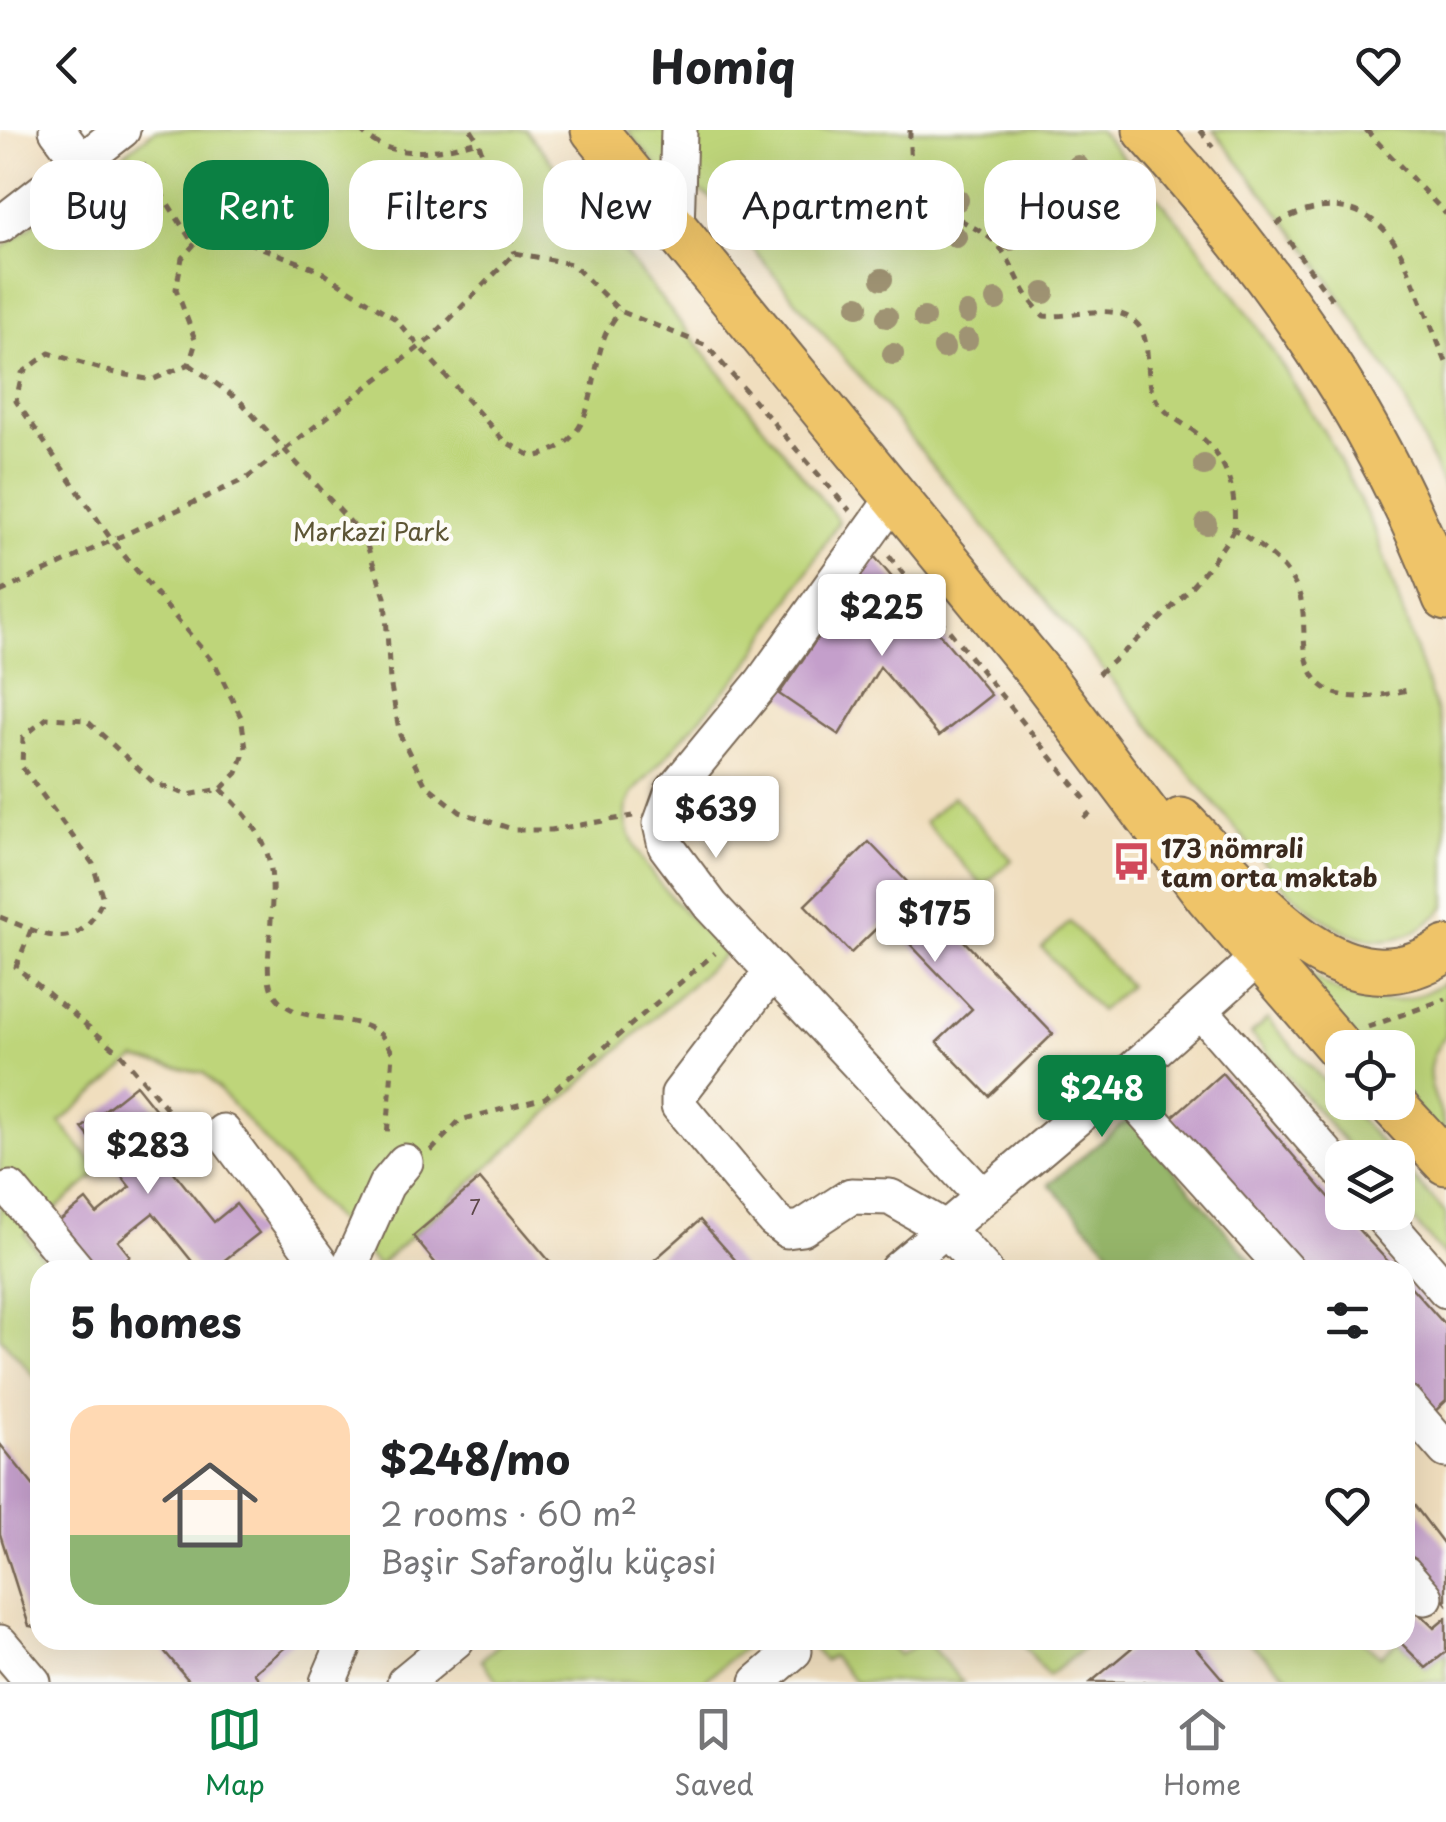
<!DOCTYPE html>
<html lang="en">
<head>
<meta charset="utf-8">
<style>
  body { margin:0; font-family:"Playpen Sans",sans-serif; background:#f6f6f6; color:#202124; height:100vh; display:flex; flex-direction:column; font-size:38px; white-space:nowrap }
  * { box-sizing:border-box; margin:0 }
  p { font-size:32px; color:#757577 }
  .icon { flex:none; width:55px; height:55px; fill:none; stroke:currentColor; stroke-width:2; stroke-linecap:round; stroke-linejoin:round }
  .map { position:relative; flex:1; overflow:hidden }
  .details { position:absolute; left:30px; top:1130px; width:1385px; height:390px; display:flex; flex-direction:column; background:#fff; border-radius:30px; box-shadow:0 10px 40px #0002 }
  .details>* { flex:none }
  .hud { position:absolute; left:30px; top:30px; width:1388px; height:90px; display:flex; gap:20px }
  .controls { position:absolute; left:1325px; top:900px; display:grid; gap:20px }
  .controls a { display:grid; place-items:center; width:90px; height:90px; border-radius:20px; background:#fff; box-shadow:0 10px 40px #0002; font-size:50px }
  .price { position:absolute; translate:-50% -85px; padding:0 22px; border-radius:10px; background:#fff; color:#222; font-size:32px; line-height:65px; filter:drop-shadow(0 2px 5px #0008) }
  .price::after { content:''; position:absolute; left:50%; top:60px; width:30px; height:22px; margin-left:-15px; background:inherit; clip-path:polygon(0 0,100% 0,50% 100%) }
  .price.selected { background:#0b8043; color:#fff }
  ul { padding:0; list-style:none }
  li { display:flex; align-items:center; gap:30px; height:250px; padding:0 40px }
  li span { display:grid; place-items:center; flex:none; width:280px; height:200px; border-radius:30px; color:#555 }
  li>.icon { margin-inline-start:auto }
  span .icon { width:120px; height:120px; fill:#fffc; stroke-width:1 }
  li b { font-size:42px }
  h2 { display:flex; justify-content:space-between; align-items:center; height:120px; padding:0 40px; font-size:42px }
  .chip { padding:0 35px; border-radius:30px; background:#fff; box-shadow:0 10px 40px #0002; font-size:35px; line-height:90px }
  .chip.selected { background:#0b8043; color:#fff }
  header { display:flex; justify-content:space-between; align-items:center; height:130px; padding:0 40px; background:#fff; font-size:45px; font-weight:700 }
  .menu { display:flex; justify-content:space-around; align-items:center; height:140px; border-top:2px solid #e0e0e0; background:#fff; font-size:28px; color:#757577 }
  .menu a { display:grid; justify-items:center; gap:5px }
  .menu .selected { color:#0b8043 }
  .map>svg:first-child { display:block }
  .green { fill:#bed57a; stroke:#7c804c; stroke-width:2.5 }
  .forest { fill:#96b66a; stroke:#687044; stroke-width:2.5 }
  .building { fill:#c49fcb }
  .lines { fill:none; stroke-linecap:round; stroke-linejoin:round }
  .minor-casing { stroke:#7a6956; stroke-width:39 }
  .major-casing { stroke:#7a6956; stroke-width:49 }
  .path { stroke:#7a6956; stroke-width:5; stroke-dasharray:8 8; stroke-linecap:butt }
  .minor { stroke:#fff; stroke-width:35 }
  .major { stroke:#efc469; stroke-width:45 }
  .tree { fill:#9f9373 }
  .labels { text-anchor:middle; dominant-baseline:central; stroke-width:9; stroke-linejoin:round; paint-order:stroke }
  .number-label { font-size:20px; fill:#5d4749 }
  .park-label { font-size:25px; fill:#5c5535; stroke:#fdfcf7 }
  .poi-label { font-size:25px; font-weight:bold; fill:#3b2a1e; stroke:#fdfcf7; text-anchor:start }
</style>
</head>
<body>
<header><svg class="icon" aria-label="back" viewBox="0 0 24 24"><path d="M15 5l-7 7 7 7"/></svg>Homiq<svg class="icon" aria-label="heart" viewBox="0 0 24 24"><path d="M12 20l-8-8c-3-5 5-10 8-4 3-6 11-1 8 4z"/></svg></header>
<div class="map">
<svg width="1446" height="1552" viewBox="0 0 1446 1552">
  <rect width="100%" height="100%" fill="#fdfcf7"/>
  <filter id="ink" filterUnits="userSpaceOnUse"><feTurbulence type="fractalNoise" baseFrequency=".01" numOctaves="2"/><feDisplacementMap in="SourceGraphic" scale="20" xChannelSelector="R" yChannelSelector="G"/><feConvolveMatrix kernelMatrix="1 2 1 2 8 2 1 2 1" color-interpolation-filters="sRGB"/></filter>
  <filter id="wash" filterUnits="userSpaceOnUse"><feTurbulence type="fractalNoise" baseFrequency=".0048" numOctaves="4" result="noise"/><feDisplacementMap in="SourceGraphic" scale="40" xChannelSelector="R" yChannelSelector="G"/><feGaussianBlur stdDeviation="2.25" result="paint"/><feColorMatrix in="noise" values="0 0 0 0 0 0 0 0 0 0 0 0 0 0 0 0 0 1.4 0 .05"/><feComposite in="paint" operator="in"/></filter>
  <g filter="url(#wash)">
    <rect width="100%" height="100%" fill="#f0debe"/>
    <g class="green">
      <path d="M155 0H526L839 391 747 536 633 663C630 670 625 678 626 685 628 734 694 789 725 824L378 1136 204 943 135 929 60 992 100 1042 25 1104 52 1140H40V1253L0 1207V120Z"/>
      <path d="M627 0H1099L1189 104 1251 187 1331 313 1375 401 1442 597 1446 617V776C1390 838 1337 805 1285 758L709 66 664 45Z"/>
      <polygon points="1213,0 1446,0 1446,363 1401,261 1313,126"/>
      <polygon points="953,666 1012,730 983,756 925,692"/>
      <polygon points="1070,792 1129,856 1100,881 1042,818"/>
      <path d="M1262 807C1322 854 1367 899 1446 852V905C1409 949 1446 970 1446 1013L1398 959V918L1361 917Z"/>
      <polygon points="1267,889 1394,1027 1358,1027 1251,904"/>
      <polygon points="1398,1031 1446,1084 1446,1128 1398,1072"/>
      <polygon points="504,1510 753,1510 703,1552 499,1552 481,1530"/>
      <polygon points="805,1510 884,1510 899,1525 925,1510 963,1552 856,1552 832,1526 824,1531"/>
      <polygon points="1019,1510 1094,1510 1048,1546"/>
      <polygon points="1246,1510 1361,1510 1380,1526 1399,1511 1426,1538 1446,1522 1446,1552 1295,1552"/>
    </g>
    <polygon class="forest" points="1130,988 1259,1140 1128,1140 1049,1054"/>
    <g id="blocks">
      <g class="building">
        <polygon points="874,426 991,565 939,606 880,537 839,605 779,564"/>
        <polygon points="869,712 1053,904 989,966 937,912 972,879 886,789 851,823 805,775"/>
        <polygon points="1222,943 1342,1082 1396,1140 1305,1140 1171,988"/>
        <polygon points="136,955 160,985 140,1000 214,1092 236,1074 259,1103 212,1140 199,1140 153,1083 118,1111 130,1126 113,1140 94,1140 57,1093 86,1070 97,1084 130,1057 82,998"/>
        <polygon points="480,1049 557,1140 441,1140 413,1106"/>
        <polygon points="700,1090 744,1140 643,1140"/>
        <polygon points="1405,1150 1446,1196 1446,1271 1432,1284 1405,1253"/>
        <polygon points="0,1314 40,1364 40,1498 29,1496 0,1404"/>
        <polygon points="1405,1363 1446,1417 1446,1473 1405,1420"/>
        <polygon points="1405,1470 1434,1498 1446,1488 1446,1522 1426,1538 1398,1510 1405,1510"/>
        <polygon points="155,1510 294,1510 254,1543 261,1552 190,1552"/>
        <polygon points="1141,1510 1189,1510 1225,1552 1091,1552"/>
      </g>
    </g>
  </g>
  <g filter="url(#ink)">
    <use href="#blocks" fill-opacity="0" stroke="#7a6956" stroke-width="2.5"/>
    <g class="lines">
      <defs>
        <g id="minor">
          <polyline points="57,0 81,32"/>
          <polyline points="0,95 122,0"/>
          <polyline points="676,100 679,0"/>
          <polyline points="894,368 762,553 673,661 661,694 666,716 711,776 983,1067"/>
          <polyline points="772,842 679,964 679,976 774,1090 787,1100 802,1098 851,1066 890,1067 946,1099 984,1140"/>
          <polyline points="1200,880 1342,1042"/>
          <polyline points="1118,953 1286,1140"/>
          <polyline points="223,1002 325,1140"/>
          <polyline points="10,1059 77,1140"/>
          <polyline points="1378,1082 1446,1160"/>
          <polyline points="348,1140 386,1055 405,1032"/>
          <polyline points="897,1140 1118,953 1259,827"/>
          <polyline points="1405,1273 1446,1320"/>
          <polyline points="1405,1444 1425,1467"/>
          <polyline points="0,1513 33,1552"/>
          <polyline points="328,1552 346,1510"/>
          <polyline points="405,1552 456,1510"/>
          <polyline points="758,1552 794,1521"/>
        </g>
        <g id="major">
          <polyline points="594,0 1041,545 1208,766 1342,921"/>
          <path d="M1146 0C1276 144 1375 286 1446 468"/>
          <path d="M1181 691C1248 759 1339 892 1446 819"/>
          <polyline points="1390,972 1446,1032"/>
        </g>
      </defs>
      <use href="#minor" class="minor-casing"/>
      <use href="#major" class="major-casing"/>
      <g class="path">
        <path d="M360 0C390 33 440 21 478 11"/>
        <polyline points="471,0 478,11 515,123"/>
        <path d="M910 0C909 66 918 65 971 96 980 101 990 107 997 114 1017 137 1018 161 1044 186 1071 188 1112 172 1134 191 1153 206 1144 242 1153 263 1160 281 1176 289 1191 299 1226 324 1237 358 1234 399 1261 417 1286 432 1299 463 1306 483 1302 504 1306 525 1317 580 1369 568 1408 560"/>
        <polyline points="1200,0 1213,17"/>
        <polyline points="1366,0 1446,84"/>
        <polyline points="143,34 194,115"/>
        <path d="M1276 94C1327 64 1377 73 1404 129L1446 232"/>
        <polyline points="1289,111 1333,171"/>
        <polyline points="515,123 572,134 620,181 707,216 850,381"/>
        <polyline points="189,234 240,271 364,407 385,467 390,551 400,605 425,654 460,682 515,700 551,700 633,686"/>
        <polyline points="889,426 1089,674"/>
        <polyline points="0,462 247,348 430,209 515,123"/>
        <path d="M1098 544C1149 500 1200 457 1234 399"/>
        <path d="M221 659C281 718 274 740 269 819 268 832 267 854 274 864 297 898 349 880 380 904 385 908 389 918 393 923L387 1007"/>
        <polyline points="1084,688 1093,680"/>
        <path d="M0 787C47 806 78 826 103 769L93 734 22 637 23 607 47 588 86 590 154 653 188 665 221 659 237 643 246 618 241 587 216 536 113 412 16 271 22 243 49 223 111 242 152 250 189 234 196 212 176 159 182 128 200 108 249 113 317 139 394 188 504 311 533 327C598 313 587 258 604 208 607 199 614 189 620 181"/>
        <polyline points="31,800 16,837 120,923 192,1008"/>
        <polyline points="1368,897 1446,869"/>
        <polyline points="431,1021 460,990 545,968 715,823"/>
      </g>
      <use href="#minor" class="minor"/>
      <use href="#major" class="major"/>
    </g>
    <g class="tree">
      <circle cx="1078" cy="36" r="11"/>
      <circle cx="888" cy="54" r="11"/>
      <circle cx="1012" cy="59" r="11"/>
      <circle cx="1103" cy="65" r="11"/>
      <circle cx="958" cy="70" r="11"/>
      <circle cx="1087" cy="92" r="11"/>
      <circle cx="1128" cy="94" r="11"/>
      <circle cx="931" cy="96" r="11"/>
      <circle cx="956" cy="107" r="11"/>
      <circle cx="1010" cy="110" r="11"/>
      <circle cx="882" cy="149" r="11"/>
      <circle cx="1044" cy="163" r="11"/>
      <circle cx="996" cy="170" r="11"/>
      <circle cx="858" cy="176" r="11"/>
      <circle cx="967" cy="183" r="11"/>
      <circle cx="887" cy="187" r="11"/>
      <circle cx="924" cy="188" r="11"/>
      <circle cx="967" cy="210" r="11"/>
      <circle cx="944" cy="218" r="11"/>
      <circle cx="893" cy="224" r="11"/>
      <circle cx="1204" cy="335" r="11"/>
      <circle cx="1206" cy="394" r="11"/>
    </g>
  </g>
  <defs>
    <symbol id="bus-bare" viewBox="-9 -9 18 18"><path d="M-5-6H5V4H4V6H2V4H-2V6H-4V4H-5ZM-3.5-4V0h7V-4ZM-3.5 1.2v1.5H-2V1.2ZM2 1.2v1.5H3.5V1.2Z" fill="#d1495b" stroke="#fdfcf7" stroke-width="2.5" paint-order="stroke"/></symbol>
  </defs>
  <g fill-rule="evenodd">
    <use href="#bus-bare" x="1104" y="704" width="55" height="55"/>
  </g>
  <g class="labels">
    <g class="number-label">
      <text x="475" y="1077">7</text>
    </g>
    <g class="park-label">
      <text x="371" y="401">Mərkəzi Park</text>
    </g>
    <g class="poi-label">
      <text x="1161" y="718">173 nömrəli<tspan x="1161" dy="29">tam orta məktəb</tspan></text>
    </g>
  </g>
</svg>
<div class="controls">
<a><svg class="icon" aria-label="locate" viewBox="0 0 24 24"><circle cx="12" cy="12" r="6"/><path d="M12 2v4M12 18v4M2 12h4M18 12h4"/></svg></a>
<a><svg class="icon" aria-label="layers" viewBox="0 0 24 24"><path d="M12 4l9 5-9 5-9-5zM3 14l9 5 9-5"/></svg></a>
</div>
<b class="price" style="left:882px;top:529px">$225</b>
<b class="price" style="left:716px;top:731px">$639</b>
<b class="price" style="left:935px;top:835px">$175</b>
<b class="price selected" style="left:1102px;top:1010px">$248</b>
<b class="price" style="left:148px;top:1067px">$283</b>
<div class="hud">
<a class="chip">Buy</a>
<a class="chip selected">Rent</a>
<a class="chip">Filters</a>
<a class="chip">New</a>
<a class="chip">Apartment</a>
<a class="chip">House</a>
</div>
<section class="details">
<h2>5 homes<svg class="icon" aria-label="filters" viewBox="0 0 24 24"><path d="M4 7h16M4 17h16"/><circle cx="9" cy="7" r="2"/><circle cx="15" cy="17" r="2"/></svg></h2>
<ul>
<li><span style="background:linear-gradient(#ffd9b3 65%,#8fb573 0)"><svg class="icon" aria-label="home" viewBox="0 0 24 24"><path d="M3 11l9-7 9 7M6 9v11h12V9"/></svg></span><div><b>$248/mo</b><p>2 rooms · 60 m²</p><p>Bəşir Səfəroğlu küçəsi</p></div><svg class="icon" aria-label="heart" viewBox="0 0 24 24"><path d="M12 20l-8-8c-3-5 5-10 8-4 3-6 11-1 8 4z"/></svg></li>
</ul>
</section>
</div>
<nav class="menu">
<a class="selected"><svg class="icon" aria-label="map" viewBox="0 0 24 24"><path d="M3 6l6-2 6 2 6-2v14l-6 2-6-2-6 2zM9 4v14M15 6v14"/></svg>Map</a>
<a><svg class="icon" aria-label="saved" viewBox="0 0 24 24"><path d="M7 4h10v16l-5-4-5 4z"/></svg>Saved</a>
<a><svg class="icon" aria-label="home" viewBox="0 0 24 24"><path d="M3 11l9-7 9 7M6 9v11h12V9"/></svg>Home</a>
</nav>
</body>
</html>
